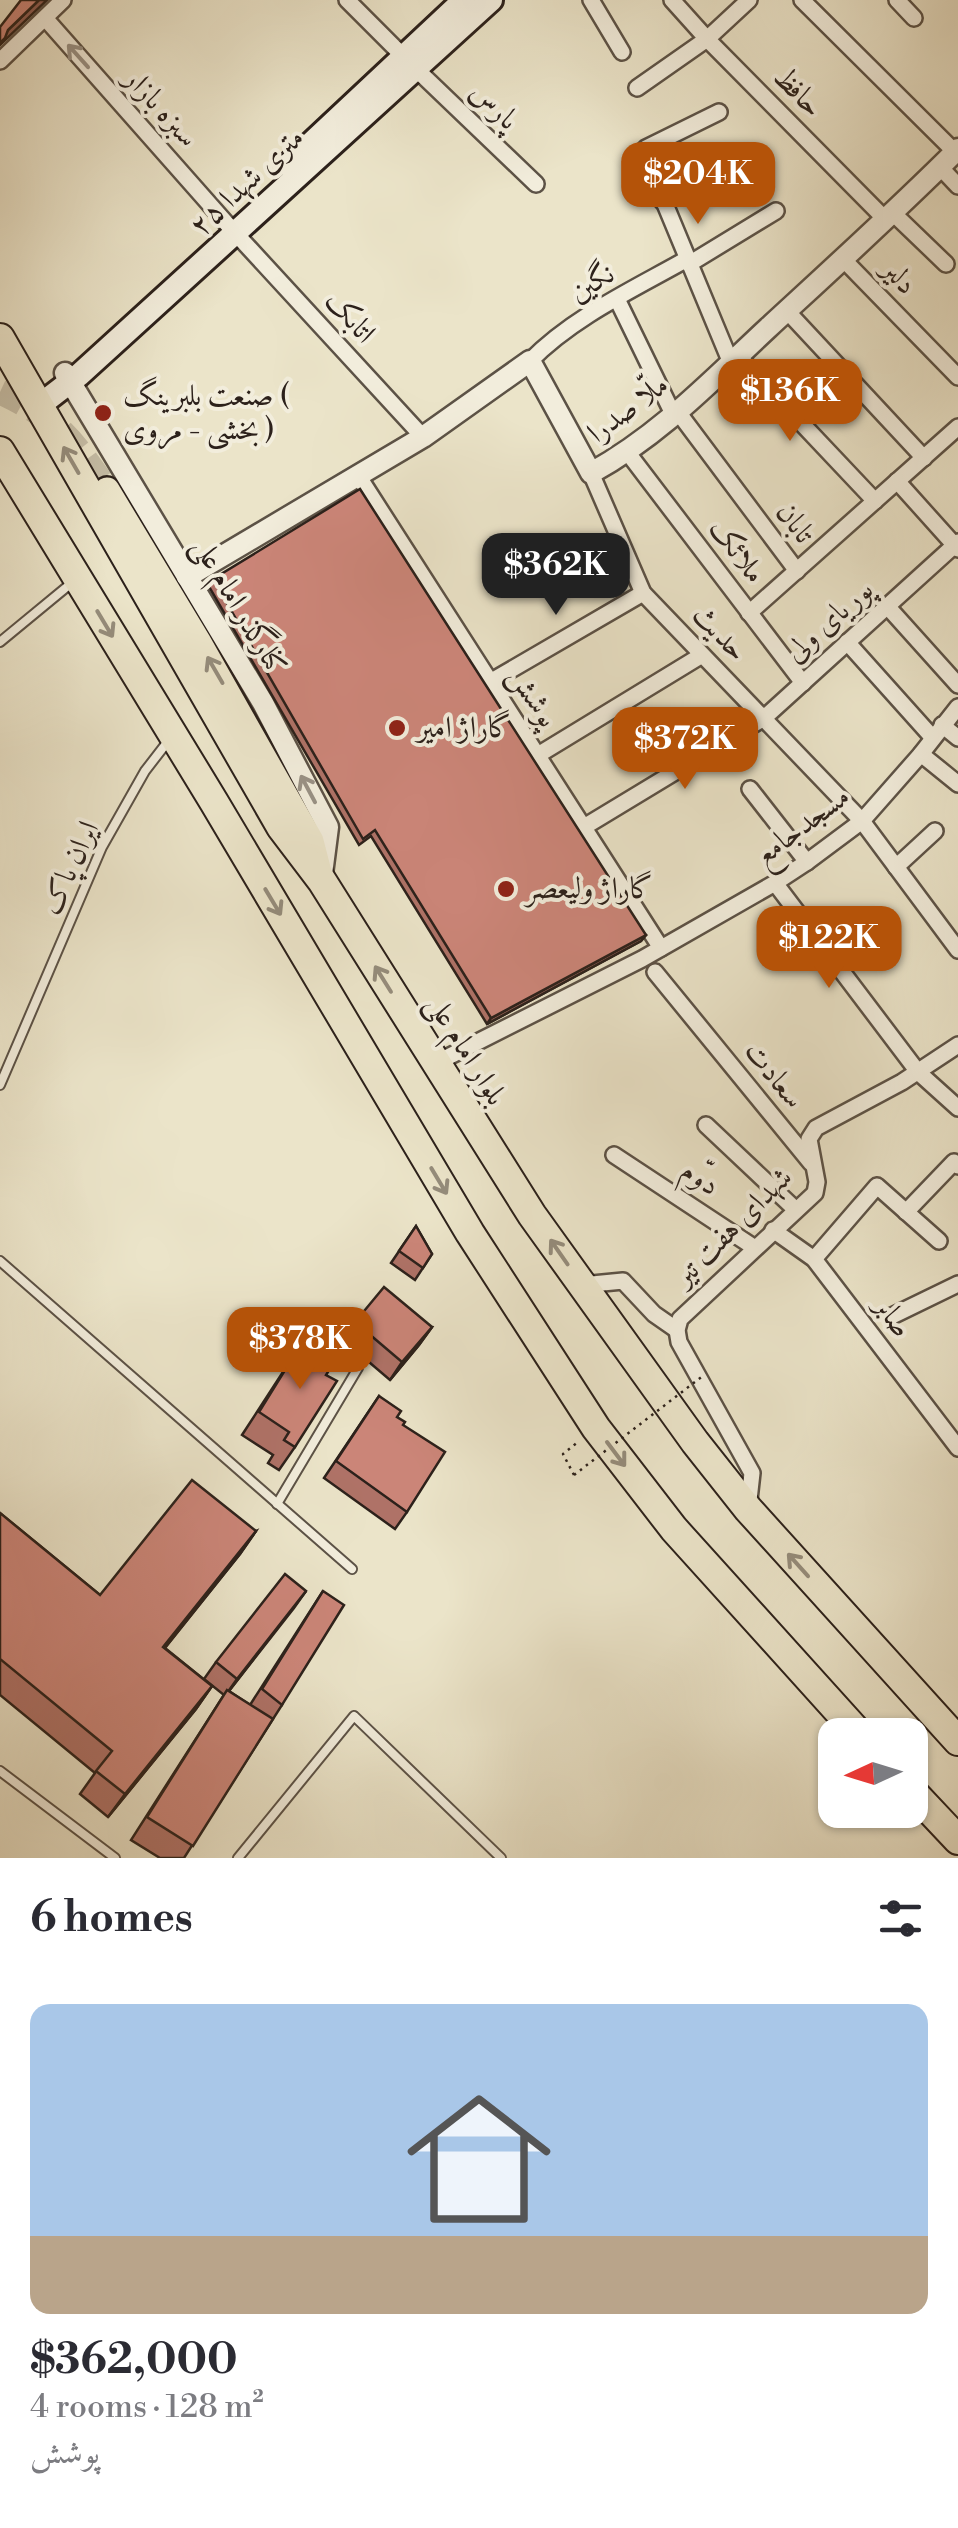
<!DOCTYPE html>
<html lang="en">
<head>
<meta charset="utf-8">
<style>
  body { margin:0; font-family:"Libre Bodoni",Amiri,serif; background:#f7f7f7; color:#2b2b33; height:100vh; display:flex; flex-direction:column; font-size:38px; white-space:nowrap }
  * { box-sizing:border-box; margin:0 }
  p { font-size:32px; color:#7c7c81 }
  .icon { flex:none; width:55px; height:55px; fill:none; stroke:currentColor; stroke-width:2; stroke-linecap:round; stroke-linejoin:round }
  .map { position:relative; height:1858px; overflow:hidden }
  .panel { display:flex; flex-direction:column; background:#fff; flex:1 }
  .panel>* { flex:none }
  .needle { width:65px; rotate:266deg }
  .tools { position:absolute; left:818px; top:1718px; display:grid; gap:20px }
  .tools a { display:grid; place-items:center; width:110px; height:110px; border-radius:20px; background:#fff; box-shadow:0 2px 8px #0004; font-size:50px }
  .price { position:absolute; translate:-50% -85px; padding:0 22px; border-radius:20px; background:#b45309; color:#fff; font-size:32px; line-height:65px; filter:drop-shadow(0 2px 5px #0008) }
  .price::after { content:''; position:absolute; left:50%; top:60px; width:30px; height:22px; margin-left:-15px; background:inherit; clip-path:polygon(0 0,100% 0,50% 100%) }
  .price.on { background:#222; color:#fff }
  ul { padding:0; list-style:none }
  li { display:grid; align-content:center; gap:20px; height:530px; padding:0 30px }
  li span { display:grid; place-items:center; height:310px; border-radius:20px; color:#555 }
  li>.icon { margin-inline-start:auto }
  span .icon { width:180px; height:180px; fill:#fffc; stroke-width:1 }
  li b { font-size:42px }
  h2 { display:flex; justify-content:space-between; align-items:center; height:120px; padding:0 30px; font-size:42px }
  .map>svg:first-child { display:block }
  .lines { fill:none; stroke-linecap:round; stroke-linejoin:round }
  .primary-tunnel { stroke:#c5bda6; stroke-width:25; stroke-dasharray:25 12; stroke-linecap:butt }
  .service-casing { stroke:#5c5246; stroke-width:12 }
  .minor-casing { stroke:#5c5246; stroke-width:20 }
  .tertiary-casing { stroke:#5c5246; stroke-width:25 }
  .secondary-casing { stroke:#2c211b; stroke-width:28 }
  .primary-casing { stroke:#2c211b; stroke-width:30 }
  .trunk-casing { stroke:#2c211b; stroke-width:32 }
  .path { stroke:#2c211b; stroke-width:2.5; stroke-dasharray:2.5 5; stroke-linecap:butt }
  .service { stroke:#f2eddc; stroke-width:8 }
  .minor { stroke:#f2eddc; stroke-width:15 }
  .tertiary { stroke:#f2eddc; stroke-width:20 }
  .secondary { stroke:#f2eddc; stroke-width:22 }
  .primary { stroke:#ebe4c9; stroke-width:25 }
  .trunk { stroke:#ebe4c9; stroke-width:28 }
  .path-bridge { stroke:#2c211b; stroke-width:2.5; stroke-dasharray:2.5 5; stroke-linecap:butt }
  .wall { fill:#af7267; stroke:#2c211b; stroke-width:2.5 }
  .shaded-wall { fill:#8e5d54; stroke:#2c211b; stroke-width:2.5 }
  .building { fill:#cb8578; stroke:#2c211b; stroke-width:2.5 }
  .oneway { stroke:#999185 }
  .oneway2 { stroke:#958c7b }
  .poi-dot { fill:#8f2418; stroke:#f2eddc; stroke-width:4 }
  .labels { text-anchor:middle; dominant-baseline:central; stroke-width:8; stroke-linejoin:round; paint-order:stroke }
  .street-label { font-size:30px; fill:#2c211b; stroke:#f2eddc }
  .poi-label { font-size:30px; fill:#2c211b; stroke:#f2eddc; text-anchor:start }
</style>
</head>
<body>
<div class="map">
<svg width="958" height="1858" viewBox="0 0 958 1858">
  <rect width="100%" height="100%" fill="#ebe4c9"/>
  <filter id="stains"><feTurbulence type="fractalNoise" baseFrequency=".002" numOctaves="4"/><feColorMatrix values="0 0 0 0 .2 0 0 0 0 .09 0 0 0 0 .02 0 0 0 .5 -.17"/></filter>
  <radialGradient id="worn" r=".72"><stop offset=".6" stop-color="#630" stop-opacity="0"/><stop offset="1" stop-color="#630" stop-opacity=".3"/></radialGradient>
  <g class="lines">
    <path class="primary-tunnel" d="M0 392C58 419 72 439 107 490"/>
    <defs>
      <g id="service">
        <polyline points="0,642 74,581"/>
        <polyline points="0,1085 102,847 145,771 169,740"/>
        <polyline points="0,1261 352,1569"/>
        <polyline points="277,1504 358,1368"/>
        <polyline points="0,1771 115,1858"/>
        <polyline points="238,1858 354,1716 501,1858"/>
      </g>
      <g id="minor">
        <polyline points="347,0 404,57"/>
        <polyline points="591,0 622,52"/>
        <polyline points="672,0 707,39 886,220"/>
        <polyline points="802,0 955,152"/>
        <polyline points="897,0 914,18"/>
        <polyline points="45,18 227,224 423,437"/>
        <polyline points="0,61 63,0"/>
        <polyline points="415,68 536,184"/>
        <polyline points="637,88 707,39 749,0"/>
        <polyline points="719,112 646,148 643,151 731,363"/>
        <polyline points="940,167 958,186"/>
        <polyline points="662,201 727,161"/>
        <polyline points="893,213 946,264"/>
        <polyline points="843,259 958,377"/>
        <polyline points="689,264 776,211"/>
        <polyline points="617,299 674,416"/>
        <polyline points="787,311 924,458"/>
        <polyline points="738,356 875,501"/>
        <path d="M530 361C573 317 634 289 687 259"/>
        <polyline points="678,412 797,571"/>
        <polyline points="628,453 803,683"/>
        <polyline points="591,473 643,593 862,821 958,950"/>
        <polyline points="359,477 661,948"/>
        <polyline points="897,481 958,549"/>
        <polyline points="887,606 958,685"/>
        <polyline points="749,613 958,427"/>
        <polyline points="847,642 933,738"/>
        <polyline points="490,682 643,593"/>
        <polyline points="942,725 958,738"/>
        <polyline points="921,754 958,784"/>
        <polyline points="538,755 702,655"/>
        <polyline points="750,789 807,862"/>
        <polyline points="584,827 764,718 958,542"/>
        <polyline points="896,867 935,831"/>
        <polyline points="775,883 918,1072 958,1108"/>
        <polyline points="655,972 811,1163"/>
        <polyline points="436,1063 642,959 775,883 807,862 862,821 921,754 958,707"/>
        <polyline points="706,1125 796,1210"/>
        <polyline points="614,1155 755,1248"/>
        <polyline points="906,1212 954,1162 958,1166"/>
        <polyline points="773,1230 814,1259 958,1448"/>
        <polyline points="814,1259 877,1186 939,1241"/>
        <polyline points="582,1285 623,1281 654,1314 677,1330"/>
        <polyline points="890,1317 958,1284"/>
        <polyline points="748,1509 752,1473 679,1342 677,1330 680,1319 815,1193 817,1182 809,1139 816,1128 902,1082 958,1045"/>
      </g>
      <g id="tertiary">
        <polyline points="65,373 263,703 328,827 322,874"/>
        <path d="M187 577 423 437 530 361 591 473C660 435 711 381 768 328 832 269 896 211 958 149"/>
      </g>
      <g id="secondary">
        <polyline points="288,165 464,0"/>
        <polyline points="40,405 79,375 491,0"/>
      </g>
      <polyline id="primary" points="107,490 198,641 311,841 320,876"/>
      <g id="trunk">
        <polyline points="0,338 281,827 322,881 532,1215 695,1442 748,1509 958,1741"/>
        <polyline points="0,451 214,802 470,1233 596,1428 674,1529 860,1735"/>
        <polyline points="910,1789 958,1840"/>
      </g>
    </defs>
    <use href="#service" class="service-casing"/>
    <use href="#minor" class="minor-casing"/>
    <use href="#tertiary" class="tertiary-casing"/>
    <use href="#secondary" class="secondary-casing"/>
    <use href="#primary" class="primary-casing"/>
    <use href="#trunk" class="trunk-casing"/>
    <polyline class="path" points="574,1475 563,1454 578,1442"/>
    <use href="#service" class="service"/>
    <use href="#minor" class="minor"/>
    <use href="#tertiary" class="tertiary"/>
    <use href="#secondary" class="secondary"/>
    <use href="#primary" class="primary"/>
    <use href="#trunk" class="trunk"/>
    <polyline class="path-bridge" points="574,1475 704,1375"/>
  </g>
  <g class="wall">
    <polygon points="213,579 646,935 641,941 487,1024 371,836 359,845 208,585"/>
    <polygon points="416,1226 432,1254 415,1280 391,1263"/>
    <polygon points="355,1322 432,1327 419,1345 390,1380 342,1339"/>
    <polygon points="303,1341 326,1375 295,1447 279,1470 268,1463 273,1455 242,1435"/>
    <polygon points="379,1396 403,1425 407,1512 395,1529 324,1478"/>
    <polygon points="0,1513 100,1595 256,1531 240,1554 165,1648 212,1686 196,1709 108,1817 80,1794 95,1773 0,1695"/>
    <polygon points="306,1591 229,1691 250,1705 323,1591 282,1705 184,1858 160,1858 131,1840 224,1695 204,1679 216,1662"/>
  </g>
  <g class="shaded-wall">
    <polygon points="39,0 47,0 0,45 0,42 8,30"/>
    <polygon points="646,935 641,941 487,1024 491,1018"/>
    <polygon points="432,1327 419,1345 390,1380 402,1362"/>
    <polygon points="256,1531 240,1554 147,1670 163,1647"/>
    <polygon points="306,1591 294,1608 225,1696 237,1679"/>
    <polygon points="212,1686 196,1709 108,1817 125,1794"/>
  </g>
  <g class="building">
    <polygon points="21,0 39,0 8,30 5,38 0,43 0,27"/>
    <polygon points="360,489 646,935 491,1018 375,830 363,839 213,579"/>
    <polygon points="416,1226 432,1254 423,1268 399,1251"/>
    <polygon points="384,1287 432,1327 402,1362 355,1322"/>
    <polygon points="303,1341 335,1361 326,1375 337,1381 295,1447 284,1440 289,1432 259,1412"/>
    <polygon points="379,1396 401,1411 397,1417 405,1422 403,1425 445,1452 407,1512 336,1461"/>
    <polygon points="192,1480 256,1531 163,1647 212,1686 125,1794 96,1771 112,1751 0,1659 0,1513 100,1595"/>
    <polygon points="285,1574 306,1591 237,1679 216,1662"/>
    <polygon points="323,1591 344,1605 282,1705 262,1689"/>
    <polygon points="227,1690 273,1719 193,1846 147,1817"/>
  </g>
  <defs><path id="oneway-shaft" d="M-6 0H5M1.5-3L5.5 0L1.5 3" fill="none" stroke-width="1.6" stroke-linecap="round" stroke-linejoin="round" transform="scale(2.5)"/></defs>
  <g class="oneway">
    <use href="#oneway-shaft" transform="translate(78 56) rotate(-132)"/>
    <use href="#oneway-shaft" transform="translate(308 789) rotate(-118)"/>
  </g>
  <g class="oneway2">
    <use href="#oneway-shaft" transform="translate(71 460) rotate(-120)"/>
    <use href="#oneway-shaft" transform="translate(105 624) rotate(59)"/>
    <use href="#oneway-shaft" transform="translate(215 670) rotate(-120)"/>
    <use href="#oneway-shaft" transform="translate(273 902) rotate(59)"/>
    <use href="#oneway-shaft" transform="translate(383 979) rotate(-122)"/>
    <use href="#oneway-shaft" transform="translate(439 1181) rotate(59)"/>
    <use href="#oneway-shaft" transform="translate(559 1252) rotate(-125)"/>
    <use href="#oneway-shaft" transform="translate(616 1454) rotate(53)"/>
    <use href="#oneway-shaft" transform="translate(798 1565) rotate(-132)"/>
  </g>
  <g class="poi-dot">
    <circle cx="103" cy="413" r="10"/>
    <circle cx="397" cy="728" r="10"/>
    <circle cx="506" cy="889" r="10"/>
  </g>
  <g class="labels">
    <g class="street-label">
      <text transform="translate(798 92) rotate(45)">حافظ</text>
      <text transform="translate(494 106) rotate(44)">پارس</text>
      <text transform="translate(161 108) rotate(48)">سبزه بازار</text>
      <text transform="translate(247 182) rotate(-43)">۲۵ متری شهدا</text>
      <text transform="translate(899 277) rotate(46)">دلیر</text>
      <text transform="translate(592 283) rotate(-31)">نگین</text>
      <text transform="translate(350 317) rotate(48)">اتابک</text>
      <text transform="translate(628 409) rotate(-37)">ملّا صدرا</text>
      <text transform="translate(795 523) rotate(53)">تابان</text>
      <text transform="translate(737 551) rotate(53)">ملائک</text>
      <text transform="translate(239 606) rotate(59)">کنارگذر امام علی</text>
      <text transform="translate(829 621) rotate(-42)">پوریای ولی</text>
      <text transform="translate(720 633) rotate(46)">حدیث</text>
      <text transform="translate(533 697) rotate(57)">پوشش</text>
      <text transform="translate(802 826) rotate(-37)">مسجدجامع</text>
      <text transform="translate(70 868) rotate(-65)">ایران پاک</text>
      <text transform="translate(466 1050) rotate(58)">بلوار امام علی</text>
      <text transform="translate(774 1075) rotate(51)">سعادت</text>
      <text transform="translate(700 1178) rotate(33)">دوّم</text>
      <text transform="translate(733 1227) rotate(-45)">شهدای هفت تیر</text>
      <text transform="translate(893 1317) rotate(53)">صابر</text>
    </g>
    <g class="poi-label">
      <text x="123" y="396">صنعت بلبرینگ (<tspan x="123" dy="34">بخشی - مروی )</tspan></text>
      <text x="417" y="728">گاراژ امیر</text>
      <text x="526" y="889">گاراژ ولیعصر</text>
    </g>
  </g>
  <rect width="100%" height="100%" filter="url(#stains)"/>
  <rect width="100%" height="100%" fill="url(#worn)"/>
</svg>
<div class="tools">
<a><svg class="needle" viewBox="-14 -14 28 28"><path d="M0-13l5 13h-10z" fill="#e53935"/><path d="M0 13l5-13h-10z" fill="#7c7c81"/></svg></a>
</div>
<b class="price" style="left:698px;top:227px">$204K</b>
<b class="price" style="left:790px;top:444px">$136K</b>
<b class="price on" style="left:556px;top:618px">$362K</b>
<b class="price" style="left:685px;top:792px">$372K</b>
<b class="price" style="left:829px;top:991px">$122K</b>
<b class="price" style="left:300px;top:1392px">$378K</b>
</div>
<section class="panel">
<h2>6 homes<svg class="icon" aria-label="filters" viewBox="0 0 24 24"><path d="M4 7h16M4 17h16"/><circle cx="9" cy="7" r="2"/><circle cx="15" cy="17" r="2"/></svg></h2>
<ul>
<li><span style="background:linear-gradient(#a9c7e8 75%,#b9a48a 0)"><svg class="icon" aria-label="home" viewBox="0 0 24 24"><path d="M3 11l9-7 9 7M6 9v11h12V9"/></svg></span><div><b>$362,000</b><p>4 rooms · 128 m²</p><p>پوشش</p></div></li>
</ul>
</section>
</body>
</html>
